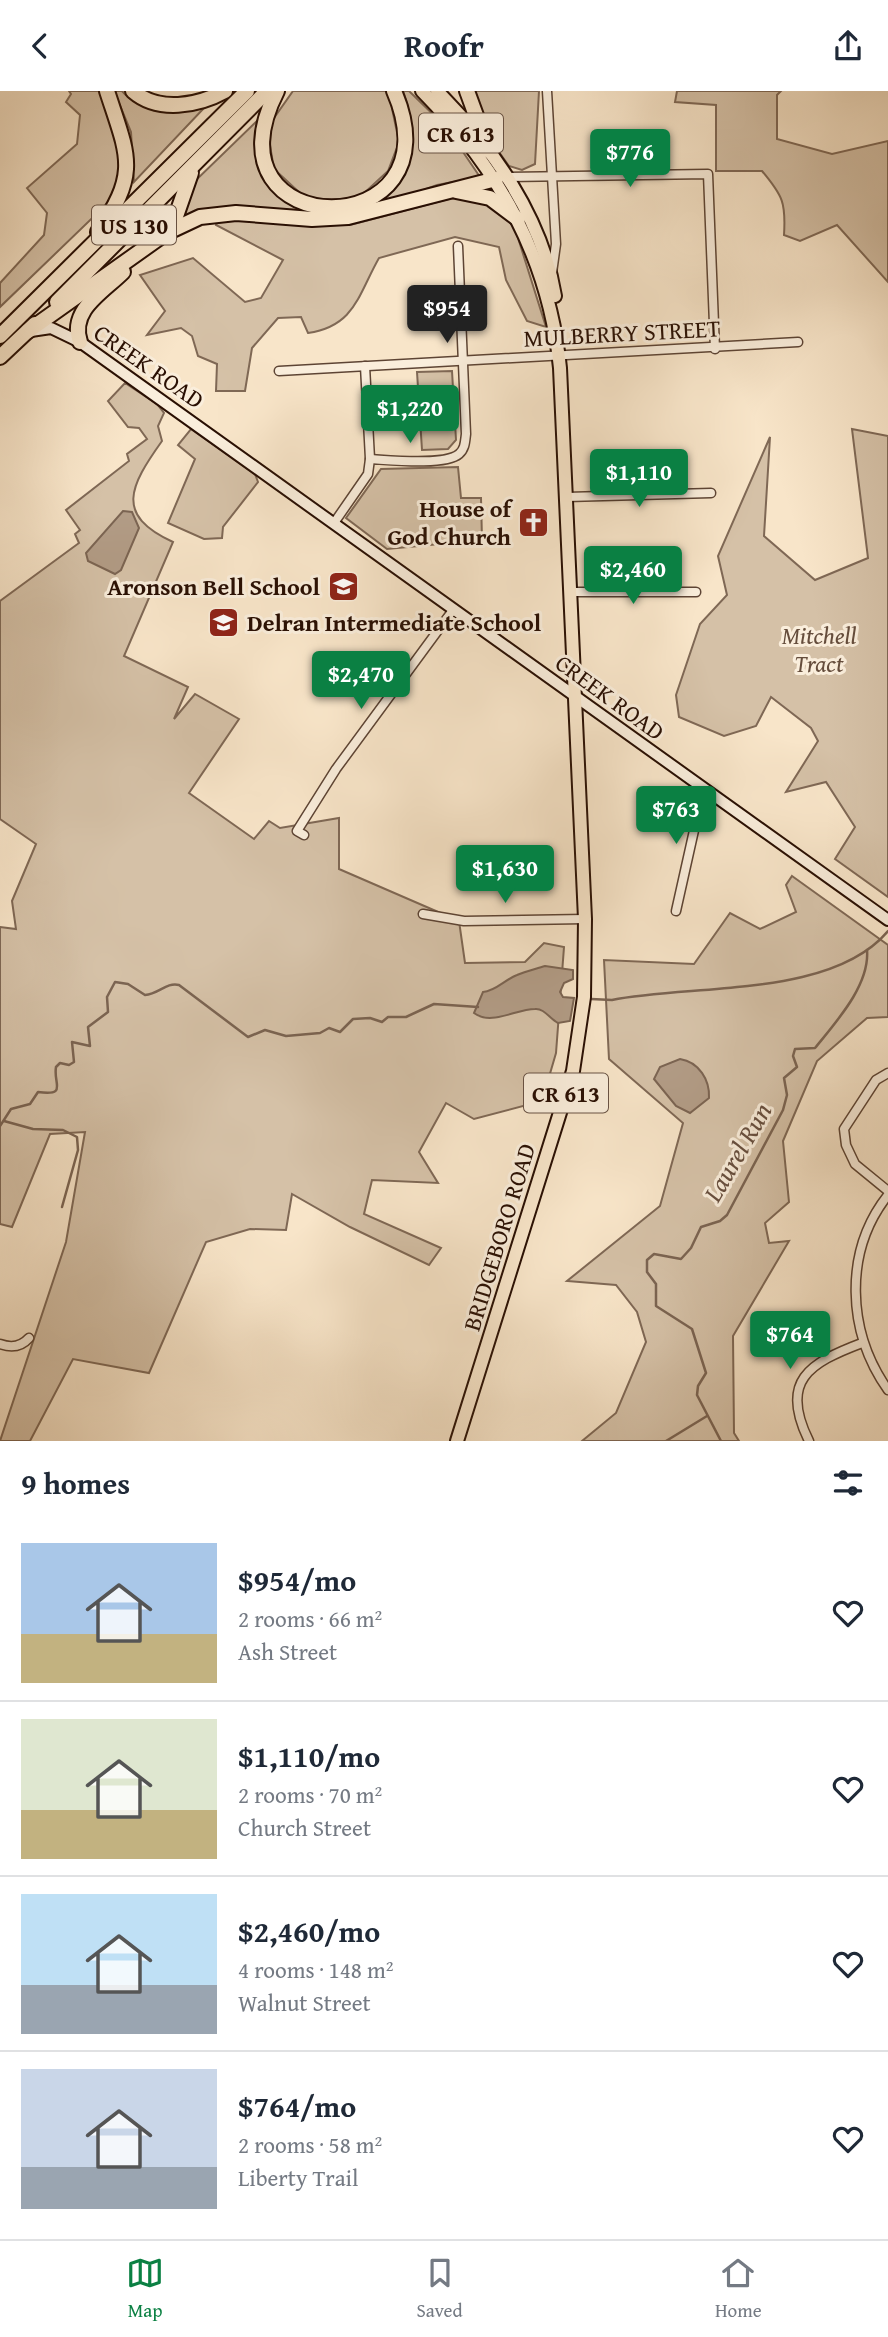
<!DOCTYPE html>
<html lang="en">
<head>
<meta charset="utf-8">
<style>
  body { margin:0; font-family:"Gentium Book Plus",serif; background:#f2f2f3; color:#1f2937; height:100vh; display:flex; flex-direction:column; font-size:26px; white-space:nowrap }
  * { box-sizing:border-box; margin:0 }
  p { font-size:23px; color:#747a83 }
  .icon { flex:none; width:38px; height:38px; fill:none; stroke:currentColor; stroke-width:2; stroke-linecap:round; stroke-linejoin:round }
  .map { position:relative; height:1350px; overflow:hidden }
  .side { display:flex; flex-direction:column; background:#fff; flex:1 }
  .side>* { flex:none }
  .price { position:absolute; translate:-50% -60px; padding:0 16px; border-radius:7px; background:#0b8043; color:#fff; font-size:23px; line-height:46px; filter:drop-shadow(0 2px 4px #0008) }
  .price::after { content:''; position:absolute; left:50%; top:42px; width:21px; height:16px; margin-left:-10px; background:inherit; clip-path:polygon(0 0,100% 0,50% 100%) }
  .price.on { background:#222; color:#fff }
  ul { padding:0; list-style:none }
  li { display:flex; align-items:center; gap:21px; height:175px; padding:0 21px }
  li+li { border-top:2px solid #e0e1e3 }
  li span { display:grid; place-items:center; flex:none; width:196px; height:140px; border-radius:0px; color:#555 }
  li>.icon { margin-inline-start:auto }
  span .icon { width:84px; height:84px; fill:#fffc; stroke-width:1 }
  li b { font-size:30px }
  h2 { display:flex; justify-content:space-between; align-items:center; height:84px; padding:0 21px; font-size:30px }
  header { display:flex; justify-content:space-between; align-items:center; height:91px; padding:0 21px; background:#fff; font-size:32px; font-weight:700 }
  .dock { display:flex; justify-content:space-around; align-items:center; height:98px; border-top:2px solid #e0e1e3; background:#fff; font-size:19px; color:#747a83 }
  .dock a { display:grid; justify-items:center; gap:4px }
  .dock .on { color:#0b8043 }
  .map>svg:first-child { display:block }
  .green { fill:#d5c1a7; stroke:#7f6855; stroke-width:2 }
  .water { fill:#b29c86; stroke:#7b6452; stroke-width:2 }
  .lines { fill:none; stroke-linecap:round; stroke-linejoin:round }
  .stream { stroke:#7b6452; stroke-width:2.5 }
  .street-casing { stroke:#5d4434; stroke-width:11 }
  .secondary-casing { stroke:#290f03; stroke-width:14 }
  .primary-casing { stroke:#290f03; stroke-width:16 }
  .highway-casing { stroke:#290f03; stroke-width:18 }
  .street { stroke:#faeedc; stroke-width:8 }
  .secondary { stroke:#faeedc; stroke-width:10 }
  .primary { stroke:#f8e5c9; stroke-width:12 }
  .highway { stroke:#f8e5c9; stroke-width:14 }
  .labels { text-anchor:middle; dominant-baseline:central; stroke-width:6; stroke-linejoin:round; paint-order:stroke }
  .shield { fill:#faeedc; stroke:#685244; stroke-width:2 }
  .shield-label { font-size:23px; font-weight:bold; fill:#290f03 }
  .street-label { font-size:24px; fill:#290f03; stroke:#faeedc }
  .poi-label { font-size:24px; font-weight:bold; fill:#290f03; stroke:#faeedc; text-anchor:end }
  .park-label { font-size:24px; font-style:italic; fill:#654d3c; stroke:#faeedc }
  .water-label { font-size:26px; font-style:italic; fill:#674e3e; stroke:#faeedc }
</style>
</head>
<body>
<header><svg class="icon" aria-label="back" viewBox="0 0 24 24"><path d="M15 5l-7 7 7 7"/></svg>Roofr<svg class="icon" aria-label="share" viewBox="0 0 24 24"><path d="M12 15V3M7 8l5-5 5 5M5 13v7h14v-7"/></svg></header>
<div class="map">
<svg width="888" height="1350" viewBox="0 0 888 1350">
  <rect width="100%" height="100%" fill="#f8e5c9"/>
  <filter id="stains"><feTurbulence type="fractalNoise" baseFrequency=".00286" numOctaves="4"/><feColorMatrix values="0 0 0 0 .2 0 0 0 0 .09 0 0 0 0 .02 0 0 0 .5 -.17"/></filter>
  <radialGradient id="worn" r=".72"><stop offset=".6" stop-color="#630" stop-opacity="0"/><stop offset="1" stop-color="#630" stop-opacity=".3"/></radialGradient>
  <g class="green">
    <polygon points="69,0 100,0 120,59 121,89 111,109 0,216 0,192 44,144 47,122 27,97 77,53 80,24 66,11 71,3"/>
    <path d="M114 0H122C143 24 175 19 205 16L134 91 131 41Z"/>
    <polygon points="293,0 387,0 389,3 399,51 388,80 361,105 330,113 301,103 274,78 267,37"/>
    <path d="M403 0H409L446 36 480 86 437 94 380 115 375 112C382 104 394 96 399 87 413 63 413 25 403 0Z"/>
    <polygon points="473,0 539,0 535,73 522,79 509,75 499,61"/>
    <path d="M677 0H781L777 4V48L832 63 888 50V191L837 134 800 150 784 144C786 112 783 105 762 80H716V14L675 11Z"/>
    <path d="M259 28C250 76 270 101 310 122L207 119 180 125 194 91Z"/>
    <path d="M464 104 492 116 513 131 546 236 527 230 506 189 499 156 455 146 379 167C358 204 355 235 308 242L301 226 278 227 252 257 245 300H216L217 273 198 265 192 245 181 237 147 244 165 220 140 184 193 167 245 211 261 207 283 169 216 134 218 128 350 134Z"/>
    <polygon points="452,280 456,349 448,358 422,359 417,281"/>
    <path d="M125 292 157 313 164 322 158 335 162 350C130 395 114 424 173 451L124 565 188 596 174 628 195 603 239 628 189 702 254 748 269 730 280 737 339 727V778L459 830 465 872 525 871 544 852 564 856 556 962 542 1010 474 1028 446 1012 419 1061 438 1092 372 1089 364 1123 441 1157 429 1174 350 1136 292 1103 286 1139 250 1138 206 1151 149 1282 73 1268 30 1350H0L66 1151 85 1041 50 1043 12 1136 0 1133V836L16 838 12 810 36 753 0 728V510L79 452 75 443 80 439 66 419 129 370 127 363 147 348 139 337 128 336 108 310Z"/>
    <polygon points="191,338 255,383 258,391 223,436 222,447 204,448 168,432 195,368 178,354"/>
    <polygon points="852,338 888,345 888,806 835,768 855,736 826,691 786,701 818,650 811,637 771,606 756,635 724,645 679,626 676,604 700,533 727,504 718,465 770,346 764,445 815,489 868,467"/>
    <polygon points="458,376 461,407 481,407 482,449 387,458 346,427 381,378"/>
    <polygon points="792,785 888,854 888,926 867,927 817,970 783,1050 789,1111 765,1132 769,1152 789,1150 733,1245 734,1342 739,1350 582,1350 616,1322 646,1251 637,1221 616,1194 567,1190 660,1115 683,1032 609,968 604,869 694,873 730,822 760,838 796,821 786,794"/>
  </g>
  <g class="water">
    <polygon points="123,420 132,421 139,437 121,479 115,483 88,470 86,462"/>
    <path d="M545 875 573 879V888L564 892 560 901 563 906 574 907 570 930 558 932C550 928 544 917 535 918 516 918 491 935 474 922L483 901C496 900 504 889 517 884 526 880 536 878 545 875Z"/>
    <path d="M680 968C699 971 710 989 709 1007L690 1022 676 1015 654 988 660 976Z"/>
  </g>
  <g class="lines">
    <g class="stream">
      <path d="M591 908 612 909C693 893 832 907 888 840"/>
      <polyline points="4,1030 33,1038 63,1039 77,1046 78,1059 62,1116"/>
      <path d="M0 1035 11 1018 30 1013 38 1001C68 1005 53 993 56 976L60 972 69 974 74 971 72 951 90 955 88 936 108 921 107 906 115 891 128 893 145 904C159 903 166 891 179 894L248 946 265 939 286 945 320 942 329 937 340 941 353 928 370 927 382 931 388 926H406L434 913 478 916"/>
      <polyline points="666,1350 707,1325"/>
      <path d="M721 1350 697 1304 698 1295 706 1282 692 1238 656 1215V1193L647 1181V1169L654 1163 681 1168 691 1157 701 1136 720 1130 727 1124 783 1019 787 1004 784 987 797 976 793 965 795 958 815 957C836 931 870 894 867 859"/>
    </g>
    <defs>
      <g id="street">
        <polyline points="547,0 556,153 552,182"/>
        <polyline points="505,86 708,83 715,258"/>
        <polyline points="279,280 798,251"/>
        <path d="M370 368C389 369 445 375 459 363 465 358 465 351 466 343L458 155"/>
        <polyline points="567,406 711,402"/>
        <polyline points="334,432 368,383 370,368 365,275"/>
        <polyline points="571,501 696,501"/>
        <polyline points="304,744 297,740 336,678 453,519"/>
        <polyline points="676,820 697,726 709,701"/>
        <polyline points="423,823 464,830 585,828"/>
        <polyline points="888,982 876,989 844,1038 846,1054 855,1073 888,1100"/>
        <path d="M888 1104C843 1161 847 1241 888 1299"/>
        <path d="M0 1253C11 1257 21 1256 29 1247"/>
        <path d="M809 1350C779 1290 809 1272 862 1252"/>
      </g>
      <polyline id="secondary" points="31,240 51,237 80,251 888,829"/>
      <g id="primary">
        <path d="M422 0C499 78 549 167 560 277L585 828 584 906 573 980 457 1350"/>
        <path d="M437 0C492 55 542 126 555 205"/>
      </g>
      <g id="highway">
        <path d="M133 0C158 22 198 15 225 0"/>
        <path d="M277 0C198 154 462 156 394 0"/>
        <polyline points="467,0 489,60"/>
        <polyline points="456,100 490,107 518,128"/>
        <polyline points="167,140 174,131 191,82"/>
        <path d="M98 141C140 81 128 65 107 0"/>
        <polyline points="57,211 267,0"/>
        <polyline points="28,240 166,142 200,126 236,122 312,128 348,126 496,88"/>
        <polyline points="0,245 247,0"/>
        <path d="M80 251C69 219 103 201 123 181"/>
        <polyline points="0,266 35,233"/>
      </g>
    </defs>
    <use href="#street" class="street-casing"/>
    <use href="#secondary" class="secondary-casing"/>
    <use href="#primary" class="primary-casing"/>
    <use href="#highway" class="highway-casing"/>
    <use href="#street" class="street"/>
    <use href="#secondary" class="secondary"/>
    <use href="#primary" class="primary"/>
    <use href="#highway" class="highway"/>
  </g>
  <defs>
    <symbol id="church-square" viewBox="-11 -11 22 22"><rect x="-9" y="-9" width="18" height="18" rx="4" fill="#8f2418" stroke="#faeedc"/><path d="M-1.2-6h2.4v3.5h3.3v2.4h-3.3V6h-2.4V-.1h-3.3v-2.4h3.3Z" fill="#fff"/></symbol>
    <symbol id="school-square" viewBox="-11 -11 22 22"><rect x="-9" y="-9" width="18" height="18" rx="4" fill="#8f2418" stroke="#faeedc"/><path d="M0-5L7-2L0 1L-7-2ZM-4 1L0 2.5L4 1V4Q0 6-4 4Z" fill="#fff"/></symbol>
  </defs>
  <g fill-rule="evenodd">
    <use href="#church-square" x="516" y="414" width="35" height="35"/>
    <use href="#school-square" x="326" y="478" width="35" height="35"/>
    <use href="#school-square" x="206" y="514" width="35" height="35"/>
  </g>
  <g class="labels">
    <g class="shield">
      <rect x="419" y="22.5" width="84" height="39" rx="5"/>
      <rect x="92" y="114.5" width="84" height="39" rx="5"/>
      <rect x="524" y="982.5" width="84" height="39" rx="5"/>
    </g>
    <g class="shield-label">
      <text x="461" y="42">CR 613</text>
      <text x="134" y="134">US 130</text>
      <text x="566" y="1002">CR 613</text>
    </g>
    <g class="street-label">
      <text transform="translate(622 242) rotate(-3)">MULBERRY STREET</text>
      <text transform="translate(149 275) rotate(35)">CREEK ROAD</text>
      <text transform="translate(610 606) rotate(36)">CREEK ROAD</text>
      <text transform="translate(499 1146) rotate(-73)">BRIDGEBORO ROAD</text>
    </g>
    <g class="poi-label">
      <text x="511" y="417">House of<tspan x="511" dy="28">God Church</tspan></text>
      <text x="320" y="495">Aronson Bell School</text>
      <text x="247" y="531" text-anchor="start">Delran Intermediate School</text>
    </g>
    <g class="park-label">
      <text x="819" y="544">Mitchell<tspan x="819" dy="28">Tract</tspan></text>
    </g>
    <g class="water-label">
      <text transform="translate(737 1061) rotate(-60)">Laurel Run</text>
    </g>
  </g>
  <rect width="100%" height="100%" filter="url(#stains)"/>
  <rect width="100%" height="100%" fill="url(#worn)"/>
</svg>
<b class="price" style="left:630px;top:98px">$776</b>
<b class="price on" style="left:447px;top:254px">$954</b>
<b class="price" style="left:410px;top:354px">$1,220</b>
<b class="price" style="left:639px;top:418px">$1,110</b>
<b class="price" style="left:633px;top:515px">$2,460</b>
<b class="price" style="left:361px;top:620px">$2,470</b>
<b class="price" style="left:676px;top:755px">$763</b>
<b class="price" style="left:505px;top:814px">$1,630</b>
<b class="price" style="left:790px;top:1280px">$764</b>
</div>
<section class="side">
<h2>9 homes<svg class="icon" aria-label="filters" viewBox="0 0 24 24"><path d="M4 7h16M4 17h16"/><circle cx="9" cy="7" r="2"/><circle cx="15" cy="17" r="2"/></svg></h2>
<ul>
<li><span style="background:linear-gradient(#a9c7e8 65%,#c2b280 0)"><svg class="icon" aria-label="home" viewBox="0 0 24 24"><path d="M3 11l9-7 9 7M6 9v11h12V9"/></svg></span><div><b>$954/mo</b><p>2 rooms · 66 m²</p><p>Ash Street</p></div><svg class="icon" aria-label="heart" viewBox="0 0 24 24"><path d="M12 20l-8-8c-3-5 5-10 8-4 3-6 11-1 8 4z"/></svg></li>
<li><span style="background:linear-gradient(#dfe7d0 65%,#c2b280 0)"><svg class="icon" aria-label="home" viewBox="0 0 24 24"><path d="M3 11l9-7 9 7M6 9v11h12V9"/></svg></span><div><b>$1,110/mo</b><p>2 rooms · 70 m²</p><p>Church Street</p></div><svg class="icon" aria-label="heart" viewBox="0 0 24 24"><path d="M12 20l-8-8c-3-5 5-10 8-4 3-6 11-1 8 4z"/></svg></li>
<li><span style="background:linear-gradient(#bfe0f5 65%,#9aa5b1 0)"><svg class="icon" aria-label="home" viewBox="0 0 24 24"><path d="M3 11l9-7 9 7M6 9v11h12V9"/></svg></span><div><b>$2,460/mo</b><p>4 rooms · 148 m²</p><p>Walnut Street</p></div><svg class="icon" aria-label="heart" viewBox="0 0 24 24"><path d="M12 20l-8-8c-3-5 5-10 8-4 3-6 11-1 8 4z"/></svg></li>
<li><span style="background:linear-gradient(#c9d6e8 70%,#9aa5b1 0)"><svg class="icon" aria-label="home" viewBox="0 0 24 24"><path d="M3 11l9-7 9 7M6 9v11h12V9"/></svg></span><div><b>$764/mo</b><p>2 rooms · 58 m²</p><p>Liberty Trail</p></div><svg class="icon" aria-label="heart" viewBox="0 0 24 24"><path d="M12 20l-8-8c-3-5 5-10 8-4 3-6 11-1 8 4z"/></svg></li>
</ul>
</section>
<nav class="dock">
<a class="on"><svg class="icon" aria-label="map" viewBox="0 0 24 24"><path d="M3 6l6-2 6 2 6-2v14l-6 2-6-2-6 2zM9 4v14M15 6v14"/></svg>Map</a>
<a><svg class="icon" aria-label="saved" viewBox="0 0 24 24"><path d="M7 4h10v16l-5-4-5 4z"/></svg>Saved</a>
<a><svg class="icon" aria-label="home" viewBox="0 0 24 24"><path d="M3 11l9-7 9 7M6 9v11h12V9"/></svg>Home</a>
</nav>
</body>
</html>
